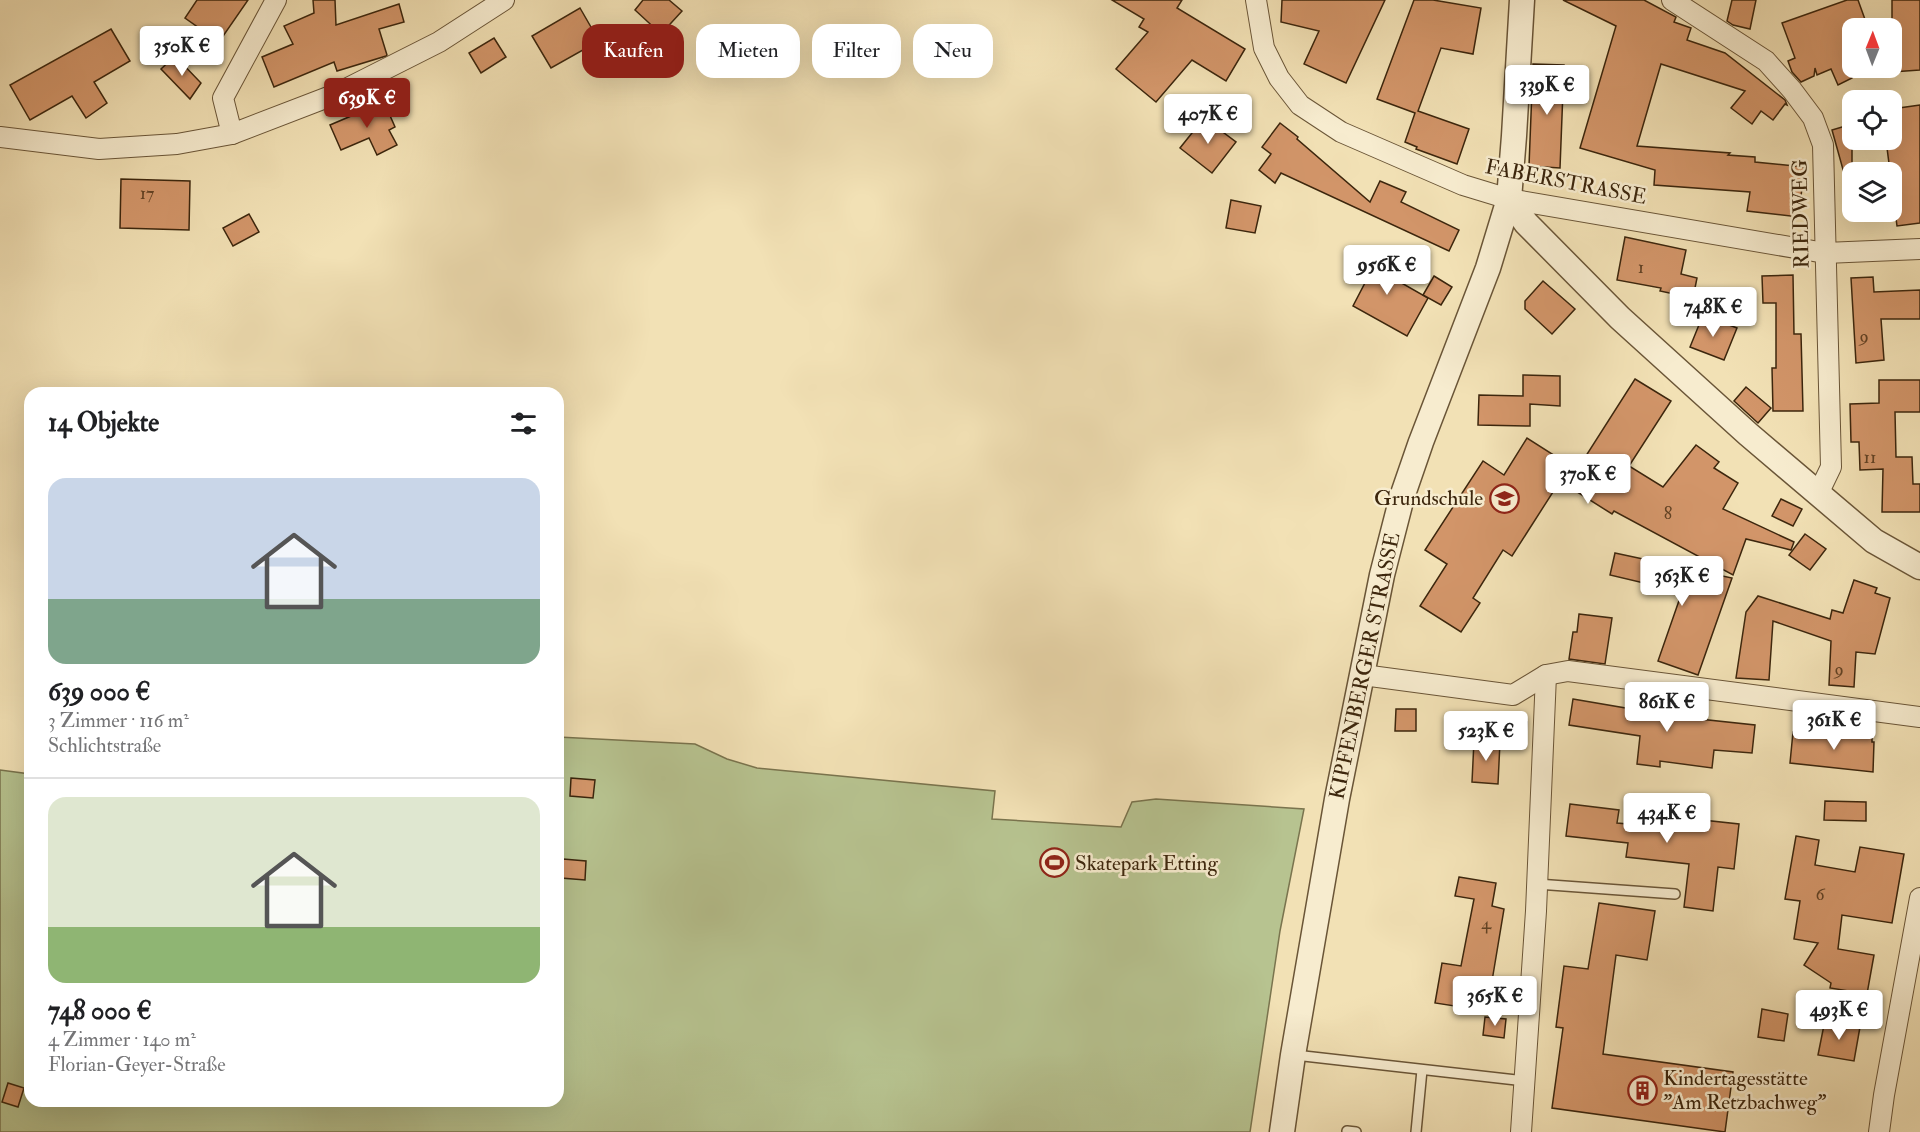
<!DOCTYPE html>
<html lang="de">
<head>
<meta charset="utf-8">
<style>
  body { margin:0; font-family:"IM FELL Double Pica",serif; background:#f6f6f6; color:#202124; height:100vh; display:flex; flex-direction:column; font-size:22px; white-space:nowrap }
  * { box-sizing:border-box; margin:0 }
  p { font-size:20px; color:#757577 }
  .icon { flex:none; width:33px; height:33px; fill:none; stroke:currentColor; stroke-width:2; stroke-linecap:round; stroke-linejoin:round }
  .map { position:relative; flex:1; overflow:hidden }
  .drawer { position:absolute; left:24px; top:387px; width:540px; height:720px; display:flex; flex-direction:column; background:#fff; border-radius:18px; box-shadow:0 6px 24px #0002 }
  .drawer>* { flex:none }
  .top-card { position:absolute; left:582px; top:24px; width:570px; height:54px; display:flex; gap:12px }
  .needle { width:39px; rotate:1deg }
  .tools { position:absolute; left:1842px; top:18px; display:grid; gap:12px }
  .tools a { display:grid; place-items:center; width:60px; height:60px; border-radius:12px; background:#fff; box-shadow:0 6px 24px #0002; font-size:30px }
  .price { position:absolute; translate:-50% -51px; padding:0 14px; border-radius:6px; background:#fff; color:#222; font-size:20px; line-height:39px; filter:drop-shadow(0 2px 3px #0008) }
  .price::after { content:''; position:absolute; left:50%; top:36px; width:18px; height:14px; margin-left:-9px; background:inherit; clip-path:polygon(0 0,100% 0,50% 100%) }
  .price.selected { background:#8f2418; color:#fff }
  ul { padding:0; list-style:none }
  li { display:grid; align-content:center; gap:12px; height:318px; padding:0 24px }
  li+li { border-top:2px solid #e0e0e0 }
  li span { display:grid; place-items:center; height:186px; border-radius:18px; color:#555 }
  li>.icon { margin-inline-start:auto }
  span .icon { width:108px; height:108px; fill:#fffc; stroke-width:1 }
  li b { font-size:26px }
  h2 { display:flex; justify-content:space-between; align-items:center; height:72px; padding:0 24px; font-size:26px }
  .pill { padding:0 21px; border-radius:18px; background:#fff; box-shadow:0 6px 24px #0002; font-size:21px; line-height:54px }
  .pill.selected { background:#8f2418; color:#fff }
  .map>svg:first-child { display:block }
  .green { fill:#b7c390; stroke:#7a744e; stroke-width:1.5 }
  .building { fill:#d29569; stroke:#3c260d; stroke-width:1.5 }
  .lines { fill:none; stroke-linecap:round; stroke-linejoin:round }
  .service-casing { stroke:#6a5537; stroke-width:12 }
  .minor-casing { stroke:#6a5537; stroke-width:22 }
  .tertiary-casing { stroke:#6a5537; stroke-width:27 }
  .service { stroke:#f7eccf; stroke-width:9 }
  .minor { stroke:#f7eccf; stroke-width:20 }
  .tertiary { stroke:#f7eccf; stroke-width:24 }
  .labels { text-anchor:middle; dominant-baseline:central; stroke-width:5; stroke-linejoin:round; paint-order:stroke }
  .number-label { font-size:18px; fill:#624224 }
  .street-label { font-size:21px; fill:#3c260d; stroke:#f7eccf }
  .poi-label { font-size:21px; fill:#3c260d; stroke:#f7eccf; text-anchor:start }
</style>
</head>
<body>
<div class="map">
<svg width="1920" height="1132" viewBox="0 0 1920 1132">
  <rect width="100%" height="100%" fill="#f2e1b5"/>
  <filter id="stains"><feTurbulence type="fractalNoise" baseFrequency=".00333" numOctaves="4"/><feColorMatrix values="0 0 0 0 .2 0 0 0 0 .09 0 0 0 0 .02 0 0 0 .5 -.17"/></filter>
  <radialGradient id="worn" r=".72"><stop offset=".6" stop-color="#630" stop-opacity="0"/><stop offset="1" stop-color="#630" stop-opacity=".3"/></radialGradient>
  <polygon class="green" points="558,737 695,744 727,759 757,768 995,791 992,819 1121,827 1132,802 1156,799 1304,809 1280,931 1250,1132 0,1132 0,770 30,774 30,1101 558,1101"/>
  <g class="building">
    <polygon points="197,0 248,0 219,42 185,18"/>
    <polygon points="313,0 335,0 336,25 399,4 404,22 379,29 387,55 386,56 337,71 334,62 274,87 262,57 293,44 284,26 314,13"/>
    <polygon points="643,0 669,0 682,11 661,34 635,10"/>
    <polygon points="1112,0 1182,0 1177,8 1245,49 1226,81 1192,60 1156,102 1116,69 1148,32 1139,27 1144,19"/>
    <polygon points="1282,0 1385,0 1346,83 1304,64 1319,31 1281,22"/>
    <polygon points="1414,0 1433,0 1481,8 1473,54 1441,48 1418,111 1469,129 1457,164 1416,149 1417,147 1405,142 1415,113 1377,99"/>
    <polygon points="1563,0 1644,0 1676,17 1674,22 1691,28 1687,40 1725,53 1785,100 1787,105 1785,104 1773,120 1761,111 1752,124 1731,108 1745,91 1661,64 1637,146 1730,153 1728,155 1755,157 1755,162 1804,167 1799,217 1747,211 1750,192 1654,185 1655,170 1580,148 1616,26"/>
    <polygon points="1732,0 1756,0 1750,29 1733,25 1727,21"/>
    <polygon points="1847,0 1858,0 1867,25 1852,28 1852,78 1838,85 1831,69 1817,75 1815,68 1814,76 1801,82 1792,72 1788,61 1795,58 1782,23"/>
    <polygon points="1892,0 1920,0 1920,70 1892,72"/>
    <polygon points="580,8 599,41 551,68 532,36"/>
    <polygon points="111,29 130,61 94,82 107,103 86,118 72,96 30,120 10,85"/>
    <polygon points="494,38 506,57 481,73 469,53"/>
    <polygon points="175,56 201,83 190,99 161,69"/>
    <polygon points="1533,64 1564,65 1560,168 1529,166"/>
    <polygon points="384,102 395,127 389,130 397,145 377,155 369,138 341,150 330,125"/>
    <polygon points="1920,105 1920,223 1897,226 1886,140 1892,140 1892,109"/>
    <polygon points="1204,118 1236,142 1212,173 1180,148"/>
    <polygon points="1280,123 1298,137 1297,139 1370,202 1380,181 1406,192 1401,202 1459,230 1449,251 1281,173 1275,183 1259,170 1271,154 1262,147"/>
    <polygon points="1852,124 1852,183 1847,184 1832,130"/>
    <polygon points="121,179 190,181 189,230 120,228"/>
    <polygon points="1231,200 1261,206 1255,233 1226,228"/>
    <polygon points="249,214 259,232 233,246 223,228"/>
    <polygon points="1625,237 1686,250 1681,274 1697,278 1693,298 1660,291 1661,288 1617,280"/>
    <polygon points="1364,247 1383,259 1377,269 1428,298 1407,336 1353,306 1368,277 1352,268"/>
    <polygon points="1793,275 1794,334 1801,334 1803,411 1773,411 1772,368 1776,368 1776,303 1763,303 1762,276"/>
    <polygon points="1434,276 1452,287 1441,305 1423,295"/>
    <polygon points="1873,277 1874,292 1920,290 1920,319 1881,319 1884,360 1856,363 1851,278"/>
    <polygon points="1543,281 1575,309 1552,334 1525,309 1525,301"/>
    <polygon points="1703,315 1737,328 1724,360 1690,347"/>
    <polygon points="1523,375 1560,376 1560,406 1530,404 1530,426 1478,425 1479,395 1523,396"/>
    <polygon points="1635,379 1671,401 1629,466 1663,487 1696,445 1719,462 1714,468 1738,483 1723,509 1794,542 1791,550 1746,539 1733,575 1614,511 1612,514 1560,481 1512,556 1503,550 1473,598 1480,603 1461,632 1420,606 1447,564 1425,550 1483,461 1504,475 1527,438 1577,470"/>
    <polygon points="1879,380 1920,380 1920,412 1895,412 1896,457 1912,457 1913,484 1920,484 1920,512 1882,512 1883,469 1860,470 1859,442 1851,442 1850,404 1879,403"/>
    <polygon points="1746,387 1771,408 1758,423 1734,401"/>
    <polygon points="1781,499 1802,509 1793,526 1772,516"/>
    <polygon points="1805,534 1826,549 1810,570 1789,555"/>
    <polygon points="1615,553 1732,578 1698,675 1658,661 1682,592 1610,575"/>
    <polygon points="1854,580 1877,588 1875,593 1890,598 1875,654 1856,652 1854,687 1829,685 1831,641 1773,621 1769,680 1736,678 1746,612 1758,596 1830,619 1832,610 1843,613"/>
    <polygon points="1579,614 1612,618 1605,664 1569,659 1573,632 1577,632"/>
    <polygon points="1573,699 1667,715 1667,709 1690,713 1690,718 1755,725 1752,753 1714,750 1712,768 1660,761 1660,767 1637,764 1640,736 1569,725"/>
    <polygon points="1396,709 1416,709 1416,731 1395,731"/>
    <polygon points="1507,721 1527,722 1525,748 1505,747"/>
    <polygon points="1793,732 1854,738 1854,732 1872,732 1872,742 1874,742 1873,772 1790,763"/>
    <polygon points="1474,741 1500,742 1498,784 1472,782"/>
    <polygon points="571,778 595,780 593,798 570,796"/>
    <polygon points="1825,801 1866,802 1866,821 1824,820"/>
    <polygon points="1570,804 1619,810 1617,823 1651,826 1654,804 1676,807 1675,817 1739,824 1734,869 1718,867 1713,911 1684,907 1689,864 1626,857 1628,843 1566,836"/>
    <polygon points="1796,836 1819,840 1815,865 1855,872 1860,847 1904,854 1892,923 1842,915 1838,949 1874,955 1867,994 1830,988 1831,983 1804,965 1818,943 1794,939 1800,901 1785,899"/>
    <polygon points="563,859 586,861 585,880 561,878"/>
    <polygon points="1459,877 1496,883 1492,906 1504,909 1487,1011 1435,1003 1442,963 1461,966 1474,899 1455,896"/>
    <polygon points="1599,903 1655,911 1647,960 1616,955 1603,1054 1733,1072 1725,1132 1552,1108 1563,1028 1556,1027 1564,966 1588,969"/>
    <polygon points="1762,1009 1788,1014 1784,1041 1758,1037"/>
    <polygon points="1485,1017 1506,1019 1504,1038 1483,1035"/>
    <polygon points="1825,1020 1860,1027 1854,1061 1818,1055"/>
    <polygon points="8,1083 24,1088 18,1107 2,1102"/>
  </g>
  <g class="lines">
    <defs>
      <g id="service">
        <polyline points="1537,884 1675,894"/>
        <polyline points="1295,1055 1525,1081"/>
        <polyline points="1347,1131 1356,1132"/>
        <polyline points="1416,1132 1422,1070"/>
      </g>
      <g id="minor">
        <polyline points="1256,0 1264,48 1279,78 1300,105 1341,132 1463,185 1509,199 1825,253 1920,249"/>
        <polyline points="1672,0 1766,61 1792,90 1813,118 1823,145 1831,467 1818,494"/>
        <polyline points="232,134 223,98 276,0"/>
        <polyline points="0,137 99,149 177,144 232,134 336,94 439,42 504,0"/>
        <polyline points="1363,675 1513,695 1546,675 1568,671 1920,717"/>
        <polyline points="1521,1132 1536,911 1546,675"/>
        <polyline points="1879,1132 1884,1095 1920,898"/>
      </g>
      <g id="tertiary">
        <polyline points="1509,199 1526,223 1620,318 1748,434 1874,541 1920,567"/>
        <polyline points="1282,1132 1293,1055 1337,799 1382,575 1402,497 1421,442 1488,268 1509,199 1514,136 1522,0"/>
      </g>
    </defs>
    <use href="#service" class="service-casing"/>
    <use href="#minor" class="minor-casing"/>
    <use href="#tertiary" class="tertiary-casing"/>
    <use href="#service" class="service"/>
    <use href="#minor" class="minor"/>
    <use href="#tertiary" class="tertiary"/>
  </g>
  <defs>
    <symbol id="school-ring" viewBox="-11 -11 22 22"><circle r="9.5" fill="#f7eccf" stroke="#8f2418" stroke-width="1.5"/><path d="M0-5L7-2L0 1L-7-2ZM-4 1L0 2.5L4 1V4Q0 6-4 4Z" fill="#8f2418"/></symbol>
    <symbol id="stadium-ring" viewBox="-11 -11 22 22"><circle r="9.5" fill="#f7eccf" stroke="#8f2418" stroke-width="1.5"/><path d="M0-5a6.5 5 0 1 0 0 10a6.5 5 0 1 0 0-10ZM-3.5-1.8h7v3.6h-7Z" fill="#8f2418"/></symbol>
    <symbol id="building-ring" viewBox="-11 -11 22 22"><circle r="9.5" fill="#f7eccf" stroke="#8f2418" stroke-width="1.5"/><path d="M-4-6H4V6H1V3H-1V6H-4ZM-2.5-4.3h1.7v1.8h-1.7ZM.8-4.3h1.7v1.8H.8ZM-2.5-1h1.7V.8h-1.7ZM.8-1h1.7V.8H.8Z" fill="#8f2418"/></symbol>
  </defs>
  <g fill-rule="evenodd">
    <use href="#school-ring" x="1488" y="482" width="33" height="33"/>
    <use href="#stadium-ring" x="1038" y="846" width="33" height="33"/>
    <use href="#building-ring" x="1626" y="1074" width="33" height="33"/>
  </g>
  <g class="labels">
    <g class="number-label">
      <text x="147" y="193">17</text>
      <text x="1641" y="267">1</text>
      <text x="1864" y="336">9</text>
      <text x="1870" y="457">11</text>
      <text x="1668" y="513">8</text>
      <text x="1839" y="669">9</text>
      <text x="1820" y="894">6</text>
      <text x="1486" y="923">4</text>
    </g>
    <g class="street-label">
      <text transform="translate(1566 182) rotate(11)">FABERSTRASSE</text>
      <text transform="translate(1801 214) rotate(-91)">RIEDWEG</text>
      <text transform="translate(1365 666) rotate(-78)">KIPFENBERGER STRASSE</text>
    </g>
    <g class="poi-label">
      <text x="1483" y="498" text-anchor="end">Grundschule</text>
      <text x="1075" y="863">Skatepark Etting</text>
      <text x="1663" y="1078">Kindertagesstätte<tspan x="1663" dy="24">"Am Retzbachweg"</tspan></text>
    </g>
  </g>
  <rect width="100%" height="100%" filter="url(#stains)"/>
  <rect width="100%" height="100%" fill="url(#worn)"/>
</svg>
<div class="tools">
<a><svg class="needle" viewBox="-14 -14 28 28"><path d="M0-13l5 13h-10z" fill="#e53935"/><path d="M0 13l5-13h-10z" fill="#757577"/></svg></a>
<a><svg class="icon" aria-label="locate" viewBox="0 0 24 24"><circle cx="12" cy="12" r="6"/><path d="M12 2v4M12 18v4M2 12h4M18 12h4"/></svg></a>
<a><svg class="icon" aria-label="layers" viewBox="0 0 24 24"><path d="M12 4l9 5-9 5-9-5zM3 14l9 5 9-5"/></svg></a>
</div>
<b class="price" style="left:182px;top:77px">350K €</b>
<b class="price" style="left:1547px;top:116px">339K €</b>
<b class="price selected" style="left:367px;top:129px">639K €</b>
<b class="price" style="left:1208px;top:145px">407K €</b>
<b class="price" style="left:1387px;top:296px">956K €</b>
<b class="price" style="left:1713px;top:338px">748K €</b>
<b class="price" style="left:1588px;top:505px">370K €</b>
<b class="price" style="left:1682px;top:607px">363K €</b>
<b class="price" style="left:1667px;top:733px">861K €</b>
<b class="price" style="left:1834px;top:751px">361K €</b>
<b class="price" style="left:1486px;top:762px">523K €</b>
<b class="price" style="left:1667px;top:844px">434K €</b>
<b class="price" style="left:1495px;top:1027px">365K €</b>
<b class="price" style="left:1839px;top:1041px">493K €</b>
<div class="top-card">
<a class="pill selected">Kaufen</a>
<a class="pill">Mieten</a>
<a class="pill">Filter</a>
<a class="pill">Neu</a>
</div>
<section class="drawer">
<h2>14 Objekte<svg class="icon" aria-label="filters" viewBox="0 0 24 24"><path d="M4 7h16M4 17h16"/><circle cx="9" cy="7" r="2"/><circle cx="15" cy="17" r="2"/></svg></h2>
<ul>
<li><span style="background:linear-gradient(#c9d6e8 65%,#7fa58c 0)"><svg class="icon" aria-label="home" viewBox="0 0 24 24"><path d="M3 11l9-7 9 7M6 9v11h12V9"/></svg></span><div><b>639 000 €</b><p>3 Zimmer · 116 m²</p><p>Schlichtstraße</p></div></li>
<li><span style="background:linear-gradient(#dfe7d0 70%,#8fb573 0)"><svg class="icon" aria-label="home" viewBox="0 0 24 24"><path d="M3 11l9-7 9 7M6 9v11h12V9"/></svg></span><div><b>748 000 €</b><p>4 Zimmer · 140 m²</p><p>Florian-Geyer-Straße</p></div></li>
</ul>
</section>
</div>
</body>
</html>
